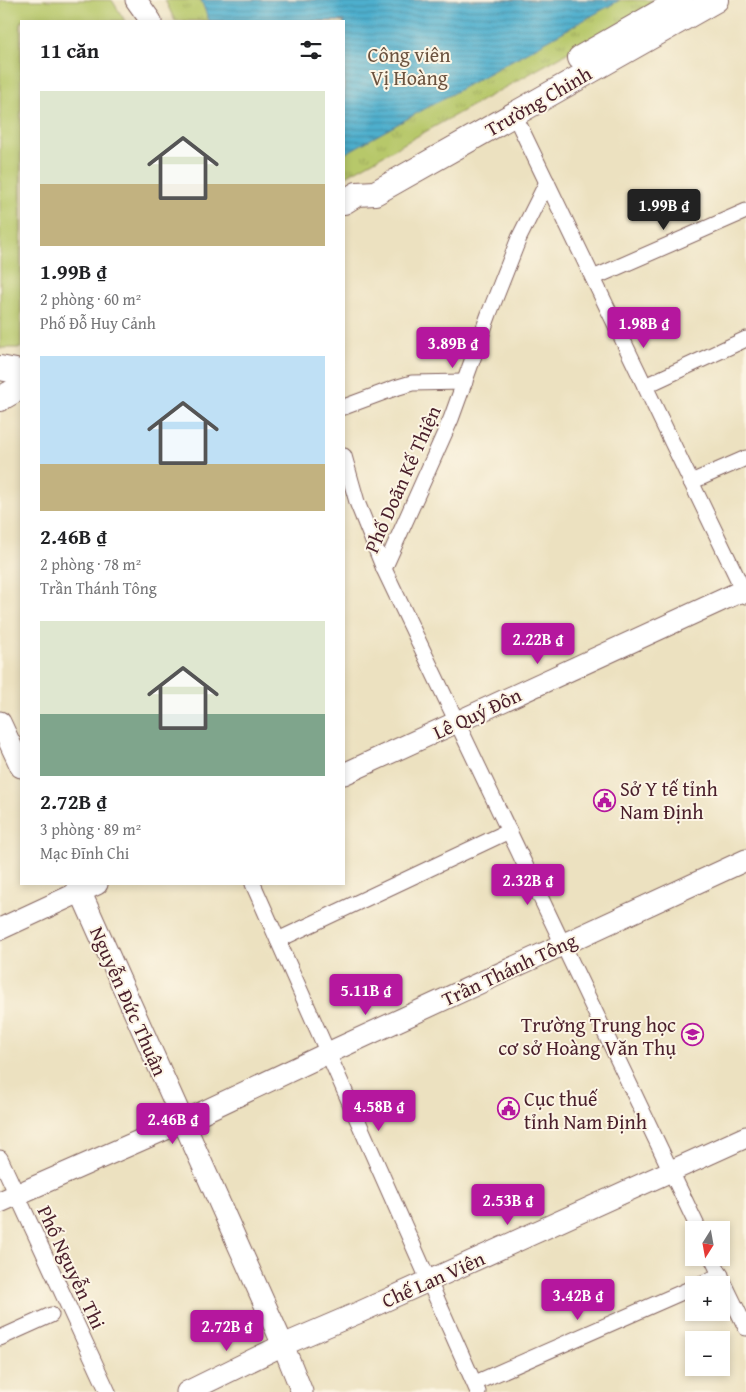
<!DOCTYPE html>
<html lang="vi">
<head>
<meta charset="utf-8">
<style>
  body { margin:0; font-family:"Gentium Book Plus",serif; background:#f2f2f2; color:#202124; height:100vh; display:flex; flex-direction:column; font-size:19px; white-space:nowrap }
  * { box-sizing:border-box; margin:0 }
  p { font-size:16px; color:#757577 }
  .icon { flex:none; width:28px; height:28px; fill:none; stroke:currentColor; stroke-width:2; stroke-linecap:round; stroke-linejoin:round }
  .map { position:relative; flex:1; overflow:hidden }
  .sheet { position:absolute; left:20px; top:20px; width:325px; height:865px; display:flex; flex-direction:column; background:#fff; border-radius:0px; box-shadow:0 2px 8px #0003 }
  .sheet>* { flex:none }
  .needle { width:32px; rotate:191deg }
  .controls { position:absolute; left:685px; top:1221px; display:grid; gap:10px }
  .controls a { display:grid; place-items:center; width:45px; height:45px; border-radius:0px; background:#fff; box-shadow:0 2px 8px #0003; font-size:25px }
  .price { position:absolute; translate:-50% -42px; padding:0 11px; border-radius:5px; background:#b5179e; color:#fff; font-size:16px; line-height:32px; filter:drop-shadow(0 1px 2px #0008) }
  .price::after { content:''; position:absolute; left:50%; top:30px; width:15px; height:11px; margin-left:-8px; background:inherit; clip-path:polygon(0 0,100% 0,50% 100%) }
  .price.current { background:#222; color:#fff }
  ul { padding:0; list-style:none }
  li { display:grid; align-content:center; gap:10px; height:265px; padding:0 20px }
  li span { display:grid; place-items:center; height:155px; border-radius:0px; color:#555 }
  li>.icon { margin-inline-start:auto }
  span .icon { width:90px; height:90px; fill:#fffc; stroke-width:1 }
  li b { font-size:21px }
  h2 { display:flex; justify-content:space-between; align-items:center; height:60px; padding:0 20px; font-size:21px }
  .map>svg:first-child { display:block }
  .grass { fill:url(#grass-tufts); stroke:#80744b }
  .pitch { fill:#b7c86b; stroke:#80744b }
  .water { fill:url(#water-rules); stroke:#4c677c }
  .lines { fill:none; stroke-linecap:round; stroke-linejoin:round }
  .street-casing { stroke:#83635f; stroke-width:17 }
  .secondary-casing { stroke:#83635f; stroke-width:23 }
  .primary-casing { stroke:#83635f; stroke-width:26 }
  .street { stroke:#fff; stroke-width:15 }
  .secondary { stroke:#fff; stroke-width:21 }
  .primary { stroke:#fff; stroke-width:24 }
  .labels { text-anchor:middle; dominant-baseline:central; stroke-width:4; stroke-linejoin:round; paint-order:stroke }
  .park-label { font-size:20px; fill:#6b523e; stroke:#fcf5e5 }
  .street-label { font-size:20px; fill:#4a1f2b; stroke:#fcf5e5 }
  .poi-label { font-size:20px; fill:#4a1f2b; stroke:#fcf5e5; text-anchor:start }
</style>
</head>
<body>
<div class="map">
<svg width="746" height="1392" viewBox="0 0 746 1392">
  <defs>
    <pattern id="grass-tufts" width="24" height="20" patternUnits="userSpaceOnUse" patternTransform="scale(1.25)"><rect width="24" height="20" fill="#b7c86b"/><path d="M3 7l-1-3M5 7V3M7 7l1-3M15 17l-1-3M17 17v-4M19 17l1-3" fill="none" stroke="#9fab5d"/></pattern>
    <pattern id="water-rules" width="6" height="5" patternUnits="userSpaceOnUse" patternTransform="scale(1.25)"><rect width="6" height="5" fill="#4eafcd"/><path d="M0 2.5h6" fill="none" stroke="#438ea7"/></pattern>
  </defs>
  <rect width="100%" height="100%" fill="#fcf5e5"/>
  <filter id="ink" filterUnits="userSpaceOnUse"><feTurbulence type="fractalNoise" baseFrequency=".02" numOctaves="2"/><feDisplacementMap in="SourceGraphic" scale="10" xChannelSelector="R" yChannelSelector="G"/><feConvolveMatrix kernelMatrix="1 2 1 2 8 2 1 2 1" color-interpolation-filters="sRGB"/></filter>
  <filter id="wash" filterUnits="userSpaceOnUse"><feTurbulence type="fractalNoise" baseFrequency=".0096" numOctaves="4" result="noise"/><feDisplacementMap in="SourceGraphic" scale="20" xChannelSelector="R" yChannelSelector="G"/><feGaussianBlur stdDeviation="1.12" result="paint"/><feColorMatrix in="noise" values="0 0 0 0 0 0 0 0 0 0 0 0 0 0 0 0 0 1.4 0 .05"/><feComposite in="paint" operator="in"/></filter>
  <g filter="url(#wash)">
    <rect width="100%" height="100%" fill="#ece1c0"/>
    <polygon class="grass" points="165,0 662,0 344,177 344,21 175,21"/>
    <polygon class="pitch" points="0,0 112,0 125,21 21,21 21,348 0,348"/>
    <polygon class="water" points="201,0 620,0 344,154 344,21 209,21"/>
  </g>
  <g filter="url(#ink)">
    <g class="lines">
      <defs>
        <g id="street">
          <polyline points="514,114 746,596"/>
          <polyline points="593,278 746,211"/>
          <polyline points="645,386 746,339"/>
          <polyline points="344,407 395,388 412,383 465,382"/>
          <polyline points="344,456 357,502 384,569 699,1230"/>
          <polyline points="691,482 746,458"/>
          <polyline points="384,569 451,419 489,314 519,238 547,182"/>
          <polyline points="253,884 478,1392"/>
          <polyline points="278,940 509,831"/>
          <polyline points="0,1158 108,1392"/>
          <polyline points="712,1258 746,1328"/>
          <polyline points="698,1285 721,1275"/>
          <polyline points="0,1338 51,1315"/>
          <polyline points="475,1383 694,1287"/>
        </g>
        <g id="secondary">
          <polyline points="136,0 151,21"/>
          <polyline points="0,722 21,767"/>
          <polyline points="344,774 746,589"/>
          <polyline points="77,884 283,1345 302,1392"/>
          <polyline points="0,929 97,884"/>
          <polyline points="0,1202 182,1122 328,1053 746,860"/>
          <polyline points="187,1392 283,1345 360,1312 746,1137"/>
        </g>
        <g id="primary">
          <polyline points="580,58 681,0"/>
          <polyline points="344,202 357,194 375,193 716,0"/>
          <polyline points="0,368 21,372"/>
          <polyline points="0,399 21,387"/>
        </g>
      </defs>
      <use href="#street" class="street-casing"/>
      <use href="#secondary" class="secondary-casing"/>
      <use href="#primary" class="primary-casing"/>
      <use href="#street" class="street"/>
      <use href="#secondary" class="secondary"/>
      <use href="#primary" class="primary"/>
    </g>
  </g>
  <defs>
    <symbol id="civic-ring" viewBox="-11 -11 22 22"><circle r="9.5" fill="#fcf5e5" stroke="#b5179e" stroke-width="1.5"/><path d="M-.6-6.5H3V-4.5H.6V-3L4-1V1h2V6H-6V1h2V-1L-.6-3ZM-1.2 2.5V6h2.4V2.5Z" fill="#b5179e"/></symbol>
    <symbol id="school-ring" viewBox="-11 -11 22 22"><circle r="9.5" fill="#fcf5e5" stroke="#b5179e" stroke-width="1.5"/><path d="M0-5L7-2L0 1L-7-2ZM-4 1L0 2.5L4 1V4Q0 6-4 4Z" fill="#b5179e"/></symbol>
  </defs>
  <g fill-rule="evenodd">
    <use href="#civic-ring" x="592" y="788" width="25" height="25"/>
    <use href="#school-ring" x="680" y="1022" width="25" height="25"/>
    <use href="#civic-ring" x="496" y="1096" width="25" height="25"/>
  </g>
  <g class="labels">
    <g class="park-label">
      <text x="409" y="54">Công viên<tspan x="409" dy="23">Vị Hoàng</tspan></text>
    </g>
    <g class="street-label">
      <text transform="translate(538 101) rotate(-30)">Trường Chinh</text>
      <text transform="translate(402 479) rotate(-66)">Phố Doãn Kế Thiện</text>
      <text transform="translate(477 713) rotate(-25)">Lê Quý Đôn</text>
      <text transform="translate(509 969) rotate(-25)">Trần Thánh Tông</text>
      <text transform="translate(129 1001) rotate(66)">Nguyễn Đức Thuận</text>
      <text transform="translate(72 1267) rotate(65)">Phố Nguyễn Thi</text>
      <text transform="translate(433 1279) rotate(-24)">Chế Lan Viên</text>
    </g>
    <g class="poi-label">
      <text x="620" y="788">Sở Y tế tỉnh<tspan x="620" dy="23">Nam Định</tspan></text>
      <text x="676" y="1024" text-anchor="end">Trường Trung học<tspan x="676" dy="23">cơ sở Hoàng Văn Thụ</tspan></text>
      <text x="524" y="1098">Cục thuế<tspan x="524" dy="23">tỉnh Nam Định</tspan></text>
    </g>
  </g>
</svg>
<div class="controls">
<a><svg class="needle" viewBox="-14 -14 28 28"><path d="M0-13l5 13h-10z" fill="#e53935"/><path d="M0 13l5-13h-10z" fill="#757577"/></svg></a>
<a>+</a>
<a>−</a>
</div>
<b class="price current" style="left:664px;top:231px">1.99B ₫</b>
<b class="price" style="left:644px;top:349px">1.98B ₫</b>
<b class="price" style="left:453px;top:369px">3.89B ₫</b>
<b class="price" style="left:538px;top:665px">2.22B ₫</b>
<b class="price" style="left:528px;top:906px">2.32B ₫</b>
<b class="price" style="left:366px;top:1016px">5.11B ₫</b>
<b class="price" style="left:379px;top:1132px">4.58B ₫</b>
<b class="price" style="left:173px;top:1145px">2.46B ₫</b>
<b class="price" style="left:508px;top:1226px">2.53B ₫</b>
<b class="price" style="left:578px;top:1321px">3.42B ₫</b>
<b class="price" style="left:227px;top:1352px">2.72B ₫</b>
<section class="sheet">
<h2>11 căn<svg class="icon" aria-label="filters" viewBox="0 0 24 24"><path d="M4 7h16M4 17h16"/><circle cx="9" cy="7" r="2"/><circle cx="15" cy="17" r="2"/></svg></h2>
<ul>
<li><span style="background:linear-gradient(#dfe7d0 60%,#c2b280 0)"><svg class="icon" aria-label="home" viewBox="0 0 24 24"><path d="M3 11l9-7 9 7M6 9v11h12V9"/></svg></span><div><b>1.99B ₫</b><p>2 phòng · 60 m²</p><p>Phố Đỗ Huy Cảnh</p></div></li>
<li><span style="background:linear-gradient(#bfe0f5 70%,#c2b280 0)"><svg class="icon" aria-label="home" viewBox="0 0 24 24"><path d="M3 11l9-7 9 7M6 9v11h12V9"/></svg></span><div><b>2.46B ₫</b><p>2 phòng · 78 m²</p><p>Trần Thánh Tông</p></div></li>
<li><span style="background:linear-gradient(#dfe7d0 60%,#7fa58c 0)"><svg class="icon" aria-label="home" viewBox="0 0 24 24"><path d="M3 11l9-7 9 7M6 9v11h12V9"/></svg></span><div><b>2.72B ₫</b><p>3 phòng · 89 m²</p><p>Mạc Đĩnh Chi</p></div></li>
</ul>
</section>
</div>
</body>
</html>
